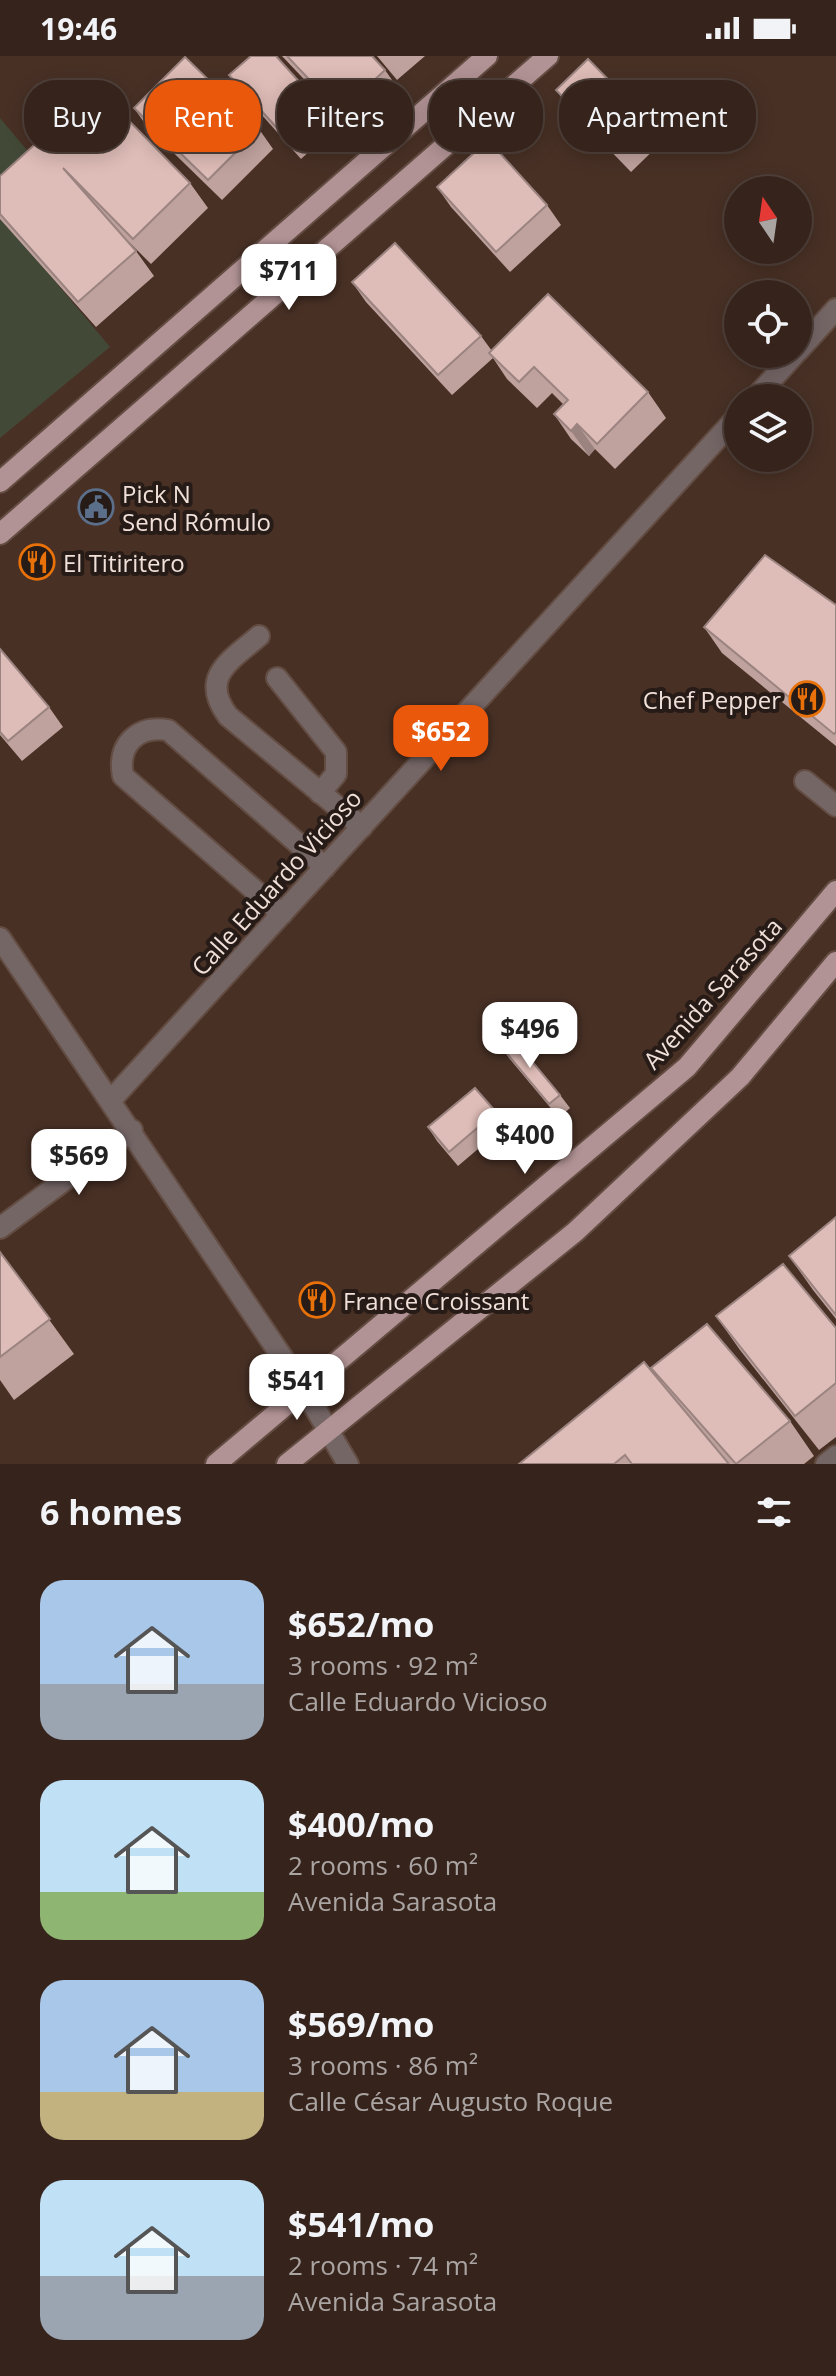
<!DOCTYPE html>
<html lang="en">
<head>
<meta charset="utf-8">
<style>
  body { margin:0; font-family:"Open Sans",sans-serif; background:#3d2c25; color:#f1f3f6; height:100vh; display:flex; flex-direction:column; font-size:30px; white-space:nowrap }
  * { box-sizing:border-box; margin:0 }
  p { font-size:26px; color:#aaa4a3 }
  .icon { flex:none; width:44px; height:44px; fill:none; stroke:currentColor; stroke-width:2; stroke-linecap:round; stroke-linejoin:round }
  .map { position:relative; height:1408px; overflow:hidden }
  .panel { display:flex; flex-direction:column; background:#36241c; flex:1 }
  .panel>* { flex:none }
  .hud { position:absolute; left:24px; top:24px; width:788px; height:72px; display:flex; gap:16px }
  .needle { width:52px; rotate:347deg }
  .controls { position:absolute; left:724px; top:120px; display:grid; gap:16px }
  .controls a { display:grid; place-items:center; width:88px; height:88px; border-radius:50%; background:#36241c; box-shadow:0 4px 20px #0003,0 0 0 2px #50413b; font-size:40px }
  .price { position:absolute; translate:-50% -68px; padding:0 18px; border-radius:16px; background:#fff; color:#222; font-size:26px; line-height:52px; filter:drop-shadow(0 2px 4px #0008) }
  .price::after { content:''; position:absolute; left:50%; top:48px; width:24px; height:18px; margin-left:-12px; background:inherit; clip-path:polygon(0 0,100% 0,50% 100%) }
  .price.on { background:#ea580c; color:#fff }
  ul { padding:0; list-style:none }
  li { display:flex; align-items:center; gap:24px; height:200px; padding:0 40px }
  li span { display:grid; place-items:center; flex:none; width:224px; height:160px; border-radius:24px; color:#555 }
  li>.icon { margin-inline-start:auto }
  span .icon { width:96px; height:96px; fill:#fffc; stroke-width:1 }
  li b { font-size:34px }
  h2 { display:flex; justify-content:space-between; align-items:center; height:96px; padding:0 40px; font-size:34px }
  .pill { padding:0 28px; border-radius:32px; background:#36241c; box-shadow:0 4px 20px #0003,0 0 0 2px #50413b; font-size:28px; line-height:72px }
  .pill.on { background:#ea580c; color:#fff }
  .status { display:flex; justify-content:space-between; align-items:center; height:56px; padding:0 40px; background:#36241c; direction:ltr }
  .status svg { height:22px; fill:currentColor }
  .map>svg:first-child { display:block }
  .green { fill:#434937 }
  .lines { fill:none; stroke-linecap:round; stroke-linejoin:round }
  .minor-casing { stroke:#634c42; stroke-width:24 }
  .major-casing { stroke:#634c42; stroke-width:24 }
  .minor { stroke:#756666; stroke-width:20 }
  .major { stroke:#b29395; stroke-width:20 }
  .wall { fill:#bfa29d }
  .shaded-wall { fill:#9b8480 }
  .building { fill:#debcb7; stroke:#9b8480; stroke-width:2 }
  .labels { text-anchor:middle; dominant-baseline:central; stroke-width:8; stroke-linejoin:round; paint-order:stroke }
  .poi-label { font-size:24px; fill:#f0e0d9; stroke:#261b16; text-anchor:start }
  .street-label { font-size:24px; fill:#f0e0d9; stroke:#261b16 }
</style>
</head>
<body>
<div class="status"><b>19:46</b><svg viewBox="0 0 49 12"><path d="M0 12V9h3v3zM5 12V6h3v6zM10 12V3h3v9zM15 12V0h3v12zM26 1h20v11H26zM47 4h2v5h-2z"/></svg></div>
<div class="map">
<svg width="836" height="1408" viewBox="0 0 836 1408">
  <rect width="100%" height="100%" fill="#483025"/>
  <polygon class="green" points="0,62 52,124 4,164 110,291 0,382"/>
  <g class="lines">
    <defs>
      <g id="minor">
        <polyline points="798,295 836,253"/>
        <polyline points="755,342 795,298"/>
        <path d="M259 580C230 605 199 621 228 660L362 771"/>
        <polyline points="277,622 336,696 336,718 320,737"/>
        <polyline points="805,725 836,750"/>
        <path d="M282 858 123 720C117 689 137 669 168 674L325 811"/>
        <polyline points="0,882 305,1335 348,1408"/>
        <polyline points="111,1044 738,360"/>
        <polyline points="0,1172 132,1074"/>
        <polyline points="826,1408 836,1400"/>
      </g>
      <g id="major">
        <polyline points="0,426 487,0"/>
        <polyline points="0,478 548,0"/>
        <polyline points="216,1408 687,1011 836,835"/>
        <polyline points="287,1408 575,1176 740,1021 836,906"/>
      </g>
    </defs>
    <use href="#minor" class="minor-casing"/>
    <use href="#major" class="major-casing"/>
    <use href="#minor" class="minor"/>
    <use href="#major" class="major"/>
  </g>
  <g class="wall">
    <polygon points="282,0 372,0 385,14 399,34 354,76"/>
    <polygon points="377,0 425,0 397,24"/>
    <polygon points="229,19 322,51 336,71 301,103 244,39"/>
    <polygon points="556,34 649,65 663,85 631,116 571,54"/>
    <polygon points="134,52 259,73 273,93 222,144 148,72"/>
    <polygon points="0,120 190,127 208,152 151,208 127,184 136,195 154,220 96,271 0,163"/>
    <polygon points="437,131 547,149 561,169 510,216 451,151"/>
    <polygon points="352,226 481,280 492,295 648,336 666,362 615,413 595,393 589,400 571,383 554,358 563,348 552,337 537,352 507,323 493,302 452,339 366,246"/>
    <polygon points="836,549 836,690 722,597 704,571"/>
    <polygon points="0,593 49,651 63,671 22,705 0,679"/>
    <polygon points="499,988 560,1039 570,1052 559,1062 509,1002"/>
    <polygon points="496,1056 505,1070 458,1110 437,1085 428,1071"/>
    <polygon points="836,1161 836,1263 813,1234 789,1200"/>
    <polygon points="0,1196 74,1298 14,1344 0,1324"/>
    <polygon points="716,1260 836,1272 836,1381 819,1394 740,1294"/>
    <polygon points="651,1312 790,1365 814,1400 804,1408 519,1408 663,1328"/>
  </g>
  <polygon class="shaded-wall" points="577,368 595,393 589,400 571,375"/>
  <g class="building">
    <polygon points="251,0 276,0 322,51 287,83 229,19"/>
    <polygon points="287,0 372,0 385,14 340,56"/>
    <polygon points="185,1 259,73 208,124 134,52"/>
    <polygon points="588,3 649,65 617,96 556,34"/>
    <polygon points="97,32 190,127 133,183 63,112 136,195 78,246 0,158 0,120"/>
    <polygon points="488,84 547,149 496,196 437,131"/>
    <polygon points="395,187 481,280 438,319 352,226"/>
    <polygon points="548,238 648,336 597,388 577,368 571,375 554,358 568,344 534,311 519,326 489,297"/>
    <polygon points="765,499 836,549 836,676 834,678 704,571"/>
    <polygon points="0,593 49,651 8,685 0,676"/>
    <polygon points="510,979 560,1039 549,1048 499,988"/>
    <polygon points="475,1032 496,1056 449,1096 428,1071"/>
    <polygon points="836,1161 836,1259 789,1200"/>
    <polygon points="0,1196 50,1263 0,1301"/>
    <polygon points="783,1208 836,1272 836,1327 795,1360 716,1260"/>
    <polygon points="707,1268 790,1365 736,1408 651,1312"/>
    <polygon points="644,1306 729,1408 632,1408 625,1399 614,1408 519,1408"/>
  </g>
  <defs>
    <symbol id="civic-ring" viewBox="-11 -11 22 22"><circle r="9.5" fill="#261b16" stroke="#5c6f8a" stroke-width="1.5"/><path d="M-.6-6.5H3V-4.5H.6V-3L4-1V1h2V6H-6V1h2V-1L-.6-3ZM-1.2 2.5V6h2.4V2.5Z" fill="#5c6f8a"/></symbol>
    <symbol id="restaurant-ring" viewBox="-11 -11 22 22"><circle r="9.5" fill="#261b16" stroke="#e8710a" stroke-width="1.5"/><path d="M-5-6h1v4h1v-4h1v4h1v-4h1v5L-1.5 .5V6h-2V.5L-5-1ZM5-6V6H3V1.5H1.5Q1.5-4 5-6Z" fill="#e8710a"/></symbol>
  </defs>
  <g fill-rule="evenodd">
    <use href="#civic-ring" x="76" y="431" width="40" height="40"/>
    <use href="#restaurant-ring" x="17" y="486" width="40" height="40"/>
    <use href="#restaurant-ring" x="787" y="623" width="40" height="40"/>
    <use href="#restaurant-ring" x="297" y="1224" width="40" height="40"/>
  </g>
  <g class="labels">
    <g class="poi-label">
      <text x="122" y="437">Pick N<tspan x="122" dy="28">Send Rómulo</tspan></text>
      <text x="63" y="506">El Titiritero</text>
      <text x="781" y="643" text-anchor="end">Chef Pepper</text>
      <text x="343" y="1244">France Croissant</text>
    </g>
    <g class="street-label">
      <text transform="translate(276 826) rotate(-48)">Calle Eduardo Vicioso</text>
      <text transform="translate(712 937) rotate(-48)">Avenida Sarasota</text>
    </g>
  </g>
</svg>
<div class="controls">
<a><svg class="needle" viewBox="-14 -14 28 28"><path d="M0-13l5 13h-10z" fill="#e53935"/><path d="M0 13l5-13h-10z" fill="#aaa4a3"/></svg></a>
<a><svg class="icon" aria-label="locate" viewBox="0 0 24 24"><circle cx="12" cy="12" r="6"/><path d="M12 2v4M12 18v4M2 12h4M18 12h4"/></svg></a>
<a><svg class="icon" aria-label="layers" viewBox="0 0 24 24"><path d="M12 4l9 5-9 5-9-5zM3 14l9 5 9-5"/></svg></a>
</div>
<b class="price" style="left:289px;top:256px">$711</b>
<b class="price on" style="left:441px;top:717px">$652</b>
<b class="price" style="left:530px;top:1014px">$496</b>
<b class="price" style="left:525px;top:1120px">$400</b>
<b class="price" style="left:79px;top:1141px">$569</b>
<b class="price" style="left:297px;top:1366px">$541</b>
<div class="hud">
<a class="pill">Buy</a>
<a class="pill on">Rent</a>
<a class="pill">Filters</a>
<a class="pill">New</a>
<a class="pill">Apartment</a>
</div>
</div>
<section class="panel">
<h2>6 homes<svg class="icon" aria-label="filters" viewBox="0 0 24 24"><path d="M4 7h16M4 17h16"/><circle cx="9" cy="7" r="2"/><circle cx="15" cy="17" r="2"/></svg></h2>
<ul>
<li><span style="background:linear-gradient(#a9c7e8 65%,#9aa5b1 0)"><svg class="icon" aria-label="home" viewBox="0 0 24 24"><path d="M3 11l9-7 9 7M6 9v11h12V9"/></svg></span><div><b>$652/mo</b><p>3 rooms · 92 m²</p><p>Calle Eduardo Vicioso</p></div></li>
<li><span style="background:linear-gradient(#bfe0f5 70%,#8fb573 0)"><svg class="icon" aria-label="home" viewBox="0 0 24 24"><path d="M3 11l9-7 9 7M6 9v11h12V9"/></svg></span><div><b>$400/mo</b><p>2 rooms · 60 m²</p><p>Avenida Sarasota</p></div></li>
<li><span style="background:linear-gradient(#a9c7e8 70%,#c2b280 0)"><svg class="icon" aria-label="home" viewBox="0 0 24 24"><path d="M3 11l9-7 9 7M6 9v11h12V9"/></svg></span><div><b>$569/mo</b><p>3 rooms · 86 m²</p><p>Calle César Augusto Roque</p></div></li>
<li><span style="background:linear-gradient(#bfe0f5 60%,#9aa5b1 0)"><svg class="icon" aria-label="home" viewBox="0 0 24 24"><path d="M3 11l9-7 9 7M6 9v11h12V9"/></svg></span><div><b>$541/mo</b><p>2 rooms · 74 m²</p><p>Avenida Sarasota</p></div></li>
</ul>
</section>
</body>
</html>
